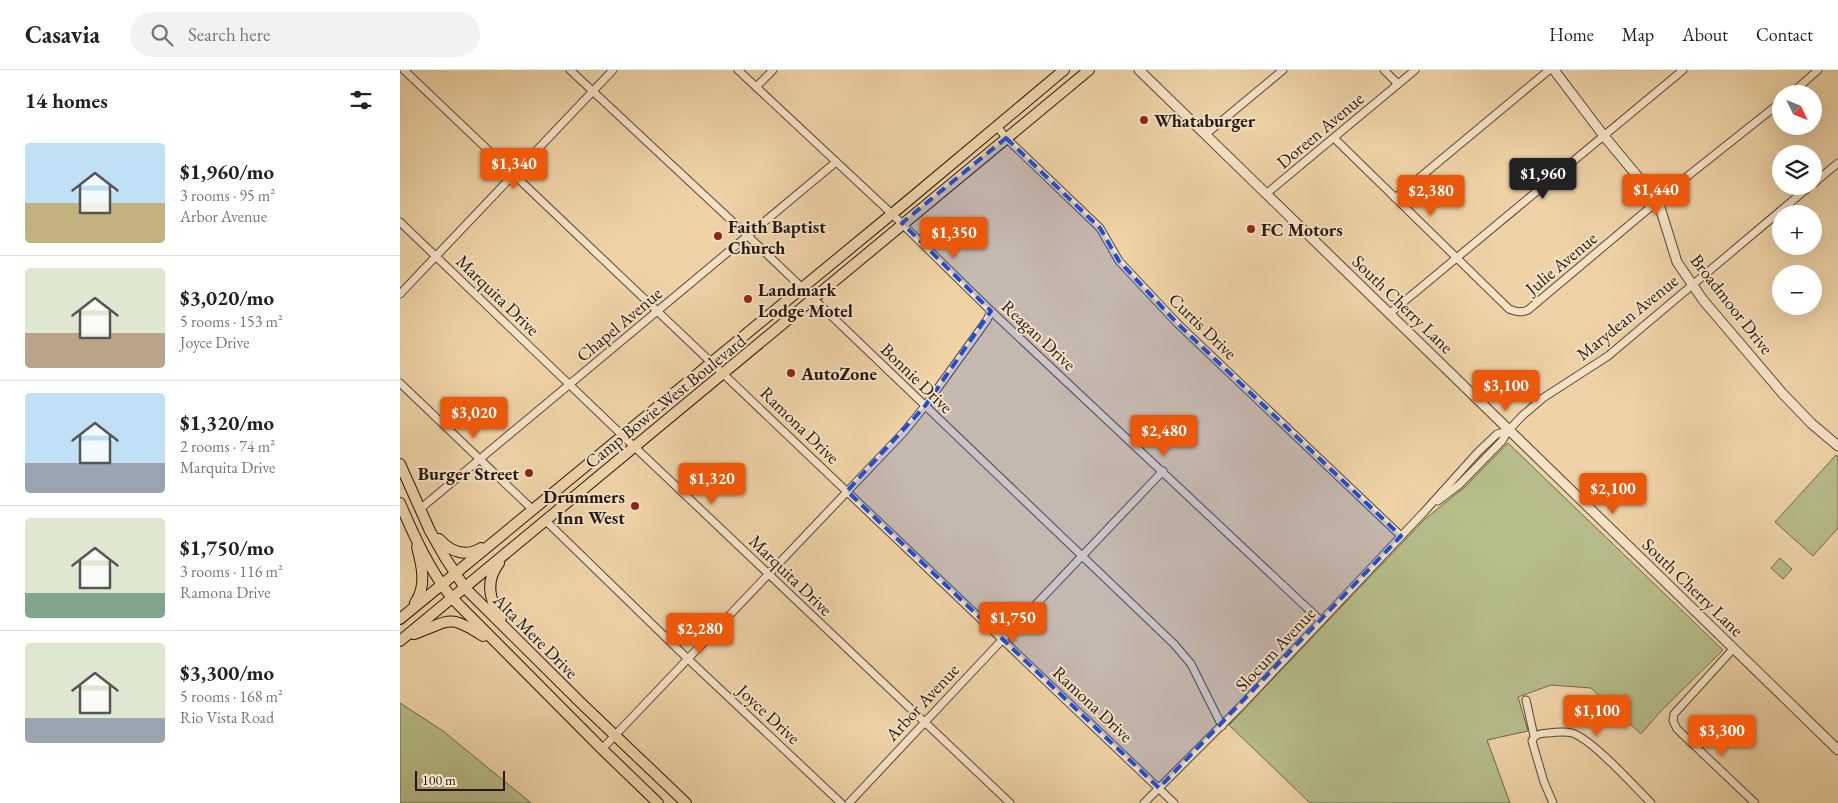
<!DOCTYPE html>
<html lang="en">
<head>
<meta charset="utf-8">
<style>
  body { margin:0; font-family:"EB Garamond",serif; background:#f2f2f2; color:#222; height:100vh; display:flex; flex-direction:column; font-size:19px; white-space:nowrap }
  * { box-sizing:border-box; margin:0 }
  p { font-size:16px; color:#767676 }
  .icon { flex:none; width:28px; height:28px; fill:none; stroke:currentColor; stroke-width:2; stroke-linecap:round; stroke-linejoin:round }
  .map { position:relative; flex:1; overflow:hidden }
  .drawer { display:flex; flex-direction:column; background:#fff; width:400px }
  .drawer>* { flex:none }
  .needle { width:32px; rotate:133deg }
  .controls { position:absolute; left:1372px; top:15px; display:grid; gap:10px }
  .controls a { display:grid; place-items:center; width:50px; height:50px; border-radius:50%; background:#fff; box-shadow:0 5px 20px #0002; font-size:25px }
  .scale { position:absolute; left:15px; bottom:12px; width:90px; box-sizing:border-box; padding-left:5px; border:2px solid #231812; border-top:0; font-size:14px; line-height:18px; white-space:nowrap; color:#231812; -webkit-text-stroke:4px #f5e2c6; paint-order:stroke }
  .price { position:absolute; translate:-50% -42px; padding:0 11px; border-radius:5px; background:#ea580c; color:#fff; font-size:16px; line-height:32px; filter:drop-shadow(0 1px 2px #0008) }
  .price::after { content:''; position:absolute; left:50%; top:30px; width:15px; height:11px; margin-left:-8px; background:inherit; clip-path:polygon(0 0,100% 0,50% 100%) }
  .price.on { background:#222; color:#fff }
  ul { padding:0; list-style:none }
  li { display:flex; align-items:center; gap:15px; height:125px; padding:0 25px }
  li+li { border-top:1px solid #e0e0e0 }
  li span { display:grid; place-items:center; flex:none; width:140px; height:100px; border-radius:5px; color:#555 }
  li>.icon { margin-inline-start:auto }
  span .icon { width:60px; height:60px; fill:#fffc; stroke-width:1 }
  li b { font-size:21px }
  h2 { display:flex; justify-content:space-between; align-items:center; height:60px; padding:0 25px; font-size:21px }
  header { display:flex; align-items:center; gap:30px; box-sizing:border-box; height:70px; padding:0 25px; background:#fff; border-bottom:1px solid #e0e0e0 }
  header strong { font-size:24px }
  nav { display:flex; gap:28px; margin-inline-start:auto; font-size:18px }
  .search { width:350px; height:45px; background:#f2f2f2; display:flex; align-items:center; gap:12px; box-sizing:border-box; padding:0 18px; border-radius:28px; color:#767676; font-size:19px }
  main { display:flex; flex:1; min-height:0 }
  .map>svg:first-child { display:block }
  .green { fill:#b6bd89; stroke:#6c6a4e }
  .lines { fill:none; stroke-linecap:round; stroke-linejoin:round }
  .minor-casing { stroke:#564737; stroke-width:9 }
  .tertiary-casing { stroke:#564737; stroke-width:11 }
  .primary-casing { stroke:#231812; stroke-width:12 }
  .minor { stroke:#f5e2c6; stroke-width:7 }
  .tertiary { stroke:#f5e2c6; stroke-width:9 }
  .primary { stroke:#efd3a7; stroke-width:10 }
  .marked { fill:#1d4ed8; fill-opacity:0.2; stroke:#1d4ed8; stroke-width:4; stroke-dasharray:10 6; stroke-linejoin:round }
  .poi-dot { fill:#8f2418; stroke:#f5e2c6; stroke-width:2 }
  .labels { text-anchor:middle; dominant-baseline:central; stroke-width:4; stroke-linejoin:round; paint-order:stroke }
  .poi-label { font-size:18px; font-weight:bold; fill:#231812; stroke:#f5e2c6; text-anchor:start }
  .street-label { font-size:18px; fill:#231812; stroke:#f5e2c6 }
</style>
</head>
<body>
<header>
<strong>Casavia</strong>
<div class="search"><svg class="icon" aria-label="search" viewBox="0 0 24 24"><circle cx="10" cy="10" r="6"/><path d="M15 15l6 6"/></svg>Search here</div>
<nav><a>Home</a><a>Map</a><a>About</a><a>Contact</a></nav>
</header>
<main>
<section class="drawer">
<h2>14 homes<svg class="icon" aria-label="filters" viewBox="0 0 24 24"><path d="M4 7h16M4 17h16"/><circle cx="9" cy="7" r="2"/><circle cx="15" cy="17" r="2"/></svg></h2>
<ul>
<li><span style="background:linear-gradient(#bfe0f5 60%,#c2b280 0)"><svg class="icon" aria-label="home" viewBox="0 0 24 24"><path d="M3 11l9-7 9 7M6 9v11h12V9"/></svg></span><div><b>$1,960/mo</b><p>3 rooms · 95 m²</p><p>Arbor Avenue</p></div></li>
<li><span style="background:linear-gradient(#dfe7d0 65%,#b9a48a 0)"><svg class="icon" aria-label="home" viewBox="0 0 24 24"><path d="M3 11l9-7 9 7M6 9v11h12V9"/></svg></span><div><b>$3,020/mo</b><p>5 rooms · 153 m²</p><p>Joyce Drive</p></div></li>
<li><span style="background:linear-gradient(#bfe0f5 70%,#9aa5b1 0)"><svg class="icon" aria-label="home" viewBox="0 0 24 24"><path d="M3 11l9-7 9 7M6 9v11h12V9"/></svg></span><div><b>$1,320/mo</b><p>2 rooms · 74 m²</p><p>Marquita Drive</p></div></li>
<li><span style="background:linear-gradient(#dfe7d0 75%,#7fa58c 0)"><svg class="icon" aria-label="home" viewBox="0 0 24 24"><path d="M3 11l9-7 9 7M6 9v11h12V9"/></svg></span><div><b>$1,750/mo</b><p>3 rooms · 116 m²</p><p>Ramona Drive</p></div></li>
<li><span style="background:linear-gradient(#dfe7d0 75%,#9aa5b1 0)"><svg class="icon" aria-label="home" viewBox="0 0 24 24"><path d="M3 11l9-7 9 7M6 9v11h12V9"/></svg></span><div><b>$3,300/mo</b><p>5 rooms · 168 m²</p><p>Rio Vista Road</p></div></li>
</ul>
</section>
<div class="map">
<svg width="1438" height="733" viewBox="0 0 1438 733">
  <rect width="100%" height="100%" fill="#efd3a7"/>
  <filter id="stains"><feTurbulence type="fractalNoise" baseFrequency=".004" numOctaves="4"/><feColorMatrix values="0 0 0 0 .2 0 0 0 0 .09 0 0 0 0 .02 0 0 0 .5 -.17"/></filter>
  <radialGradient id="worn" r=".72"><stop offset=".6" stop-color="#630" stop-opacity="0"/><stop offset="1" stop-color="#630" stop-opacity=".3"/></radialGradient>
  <g class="green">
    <polygon points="1108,373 1323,580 1261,641 1241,664 1191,618 1151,615 1118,627 1128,661 1087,670 1110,733 910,733 829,655 1025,449 1065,417"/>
    <polygon points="1436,385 1438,387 1438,458 1413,486 1375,452"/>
    <polygon points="1380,488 1392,499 1383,509 1371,498"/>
    <polygon points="0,633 43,661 131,733 0,733"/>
  </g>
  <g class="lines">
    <defs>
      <g id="minor">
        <polyline points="4,0 774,733"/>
        <polyline points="170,0 348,166 774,574 791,594 822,656"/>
        <polyline points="338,0 492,144 591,241 921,551"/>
        <polyline points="984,0 998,14"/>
        <polyline points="356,17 373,0"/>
        <polyline points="1391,24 1418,0"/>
        <polyline points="597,56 606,68 700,158 719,191 778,254 1001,466"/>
        <polyline points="806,64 883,0"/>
        <path d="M934 68 1109 239C1116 242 1121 243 1128 240L1284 109 1381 32"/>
        <polyline points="1414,113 1438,93"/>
        <polyline points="866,124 1015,0"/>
        <polyline points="995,128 1149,0"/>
        <polyline points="0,152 222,365 610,733"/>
        <polyline points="0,224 213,0"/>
        <polyline points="989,244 1283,0"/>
        <polyline points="0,313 133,440"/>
        <polyline points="1038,431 1059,415 1102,371 1108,361 1122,346 1143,328 1208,286 1410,116"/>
        <polyline points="20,439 436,92"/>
        <polyline points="146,451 288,589 441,733"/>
        <polyline points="1334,578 1274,644 1273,651 1277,659 1355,733"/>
        <polyline points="1126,630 1134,666"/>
        <polyline points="202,679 503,363 525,336 587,250 591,241"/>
        <polyline points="449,733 602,570 763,401"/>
        <polyline points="744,733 840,637 1024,442 1078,382 1097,364 1108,361"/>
        <path d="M1153 733 1144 712 1132 671C1135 664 1141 663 1148 663 1156 662 1165 661 1172 663 1192 669 1235 717 1251 733"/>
      </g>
      <g id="tertiary">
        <polyline points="739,0 1438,680"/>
        <polyline points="1154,0 1204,66 1258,131 1277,192 1303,230 1383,324 1412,354 1438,376"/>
      </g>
      <g id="primary">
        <polyline points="0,394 30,461 46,489 65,518 182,634 286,733"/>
        <path d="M0 433C14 466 30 501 52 528L202 679 258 733"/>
        <path d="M39 469C50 481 65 488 81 478"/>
        <path d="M99 493C85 511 89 530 101 548"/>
        <path d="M15 533C27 516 22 496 17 477"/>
        <polyline points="0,549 504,134 664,0"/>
        <path d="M14 564C51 551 47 543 83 566"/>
        <polyline points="0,571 689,0"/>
      </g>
    </defs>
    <use href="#minor" class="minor-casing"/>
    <use href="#tertiary" class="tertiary-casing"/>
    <use href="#primary" class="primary-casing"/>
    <use href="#minor" class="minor"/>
    <use href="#tertiary" class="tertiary"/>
    <use href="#primary" class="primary"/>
  </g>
  <path class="marked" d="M606 68 700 158 719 191 778 254 1001 466 759 718 447 421 525 336 591 241 502 153Z"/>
  <g class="poi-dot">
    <circle cx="744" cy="50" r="5"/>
    <circle cx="851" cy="159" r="5"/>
    <circle cx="318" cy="166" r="5"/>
    <circle cx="348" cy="229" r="5"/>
    <circle cx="391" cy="303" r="5"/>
    <circle cx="129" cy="403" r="5"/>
    <circle cx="235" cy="436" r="5"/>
  </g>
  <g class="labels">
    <g class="poi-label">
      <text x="754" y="50">Whataburger</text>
      <text x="328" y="156">Faith Baptist<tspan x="328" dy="21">Church</tspan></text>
      <text x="861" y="159">FC Motors</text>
      <text x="358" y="219">Landmark<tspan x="358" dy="21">Lodge Motel</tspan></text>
      <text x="401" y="303">AutoZone</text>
      <text x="119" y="403" text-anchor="end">Burger Street</text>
      <text x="225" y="426" text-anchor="end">Drummers<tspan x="225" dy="21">Inn West</tspan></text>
    </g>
    <g class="street-label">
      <text transform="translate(920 60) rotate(-40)">Doreen Avenue</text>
      <text transform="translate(1161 193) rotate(-40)">Julie Avenue</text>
      <text transform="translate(98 225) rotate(44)">Marquita Drive</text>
      <text transform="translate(1003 234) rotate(44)">South Cherry Lane</text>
      <text transform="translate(1332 234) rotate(52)">Broadmoor Drive</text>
      <text transform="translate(1227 247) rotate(-39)">Marydean Avenue</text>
      <text transform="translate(219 254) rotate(-40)">Chapel Avenue</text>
      <text transform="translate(803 256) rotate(44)">Curtis Drive</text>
      <text transform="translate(639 265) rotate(43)">Reagan Drive</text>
      <text transform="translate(517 308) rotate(44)">Bonnie Drive</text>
      <text transform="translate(265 331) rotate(-39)">Camp Bowie West Boulevard</text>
      <text transform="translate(400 355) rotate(44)">Ramona Drive</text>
      <text transform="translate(391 505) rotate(44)">Marquita Drive</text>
      <text transform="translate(1293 517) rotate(44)">South Cherry Lane</text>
      <text transform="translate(136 566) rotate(45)">Alta Mere Drive</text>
      <text transform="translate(875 579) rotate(-47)">Slocum Avenue</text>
      <text transform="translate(522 632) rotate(-47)">Arbor Avenue</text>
      <text transform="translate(693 634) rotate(43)">Ramona Drive</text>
      <text transform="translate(369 644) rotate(43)">Joyce Drive</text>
    </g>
  </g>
  <rect width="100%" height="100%" filter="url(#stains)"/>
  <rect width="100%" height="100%" fill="url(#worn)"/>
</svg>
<div class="controls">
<a><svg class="needle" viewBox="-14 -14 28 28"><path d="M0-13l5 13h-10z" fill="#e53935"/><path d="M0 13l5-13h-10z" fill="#767676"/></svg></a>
<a><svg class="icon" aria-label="layers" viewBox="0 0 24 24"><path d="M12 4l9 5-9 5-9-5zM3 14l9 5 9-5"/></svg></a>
<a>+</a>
<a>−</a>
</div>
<div class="scale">100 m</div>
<b class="price" style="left:114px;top:120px">$1,340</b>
<b class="price on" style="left:1143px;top:130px">$1,960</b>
<b class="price" style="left:1256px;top:146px">$1,440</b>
<b class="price" style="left:1031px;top:147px">$2,380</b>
<b class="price" style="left:554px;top:189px">$1,350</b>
<b class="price" style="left:1106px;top:342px">$3,100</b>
<b class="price" style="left:74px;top:369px">$3,020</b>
<b class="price" style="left:764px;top:387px">$2,480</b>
<b class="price" style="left:312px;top:435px">$1,320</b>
<b class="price" style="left:1213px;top:445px">$2,100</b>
<b class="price" style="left:613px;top:574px">$1,750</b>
<b class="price" style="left:300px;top:585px">$2,280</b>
<b class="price" style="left:1197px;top:667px">$1,100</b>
<b class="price" style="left:1322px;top:687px">$3,300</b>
</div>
</main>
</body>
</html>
